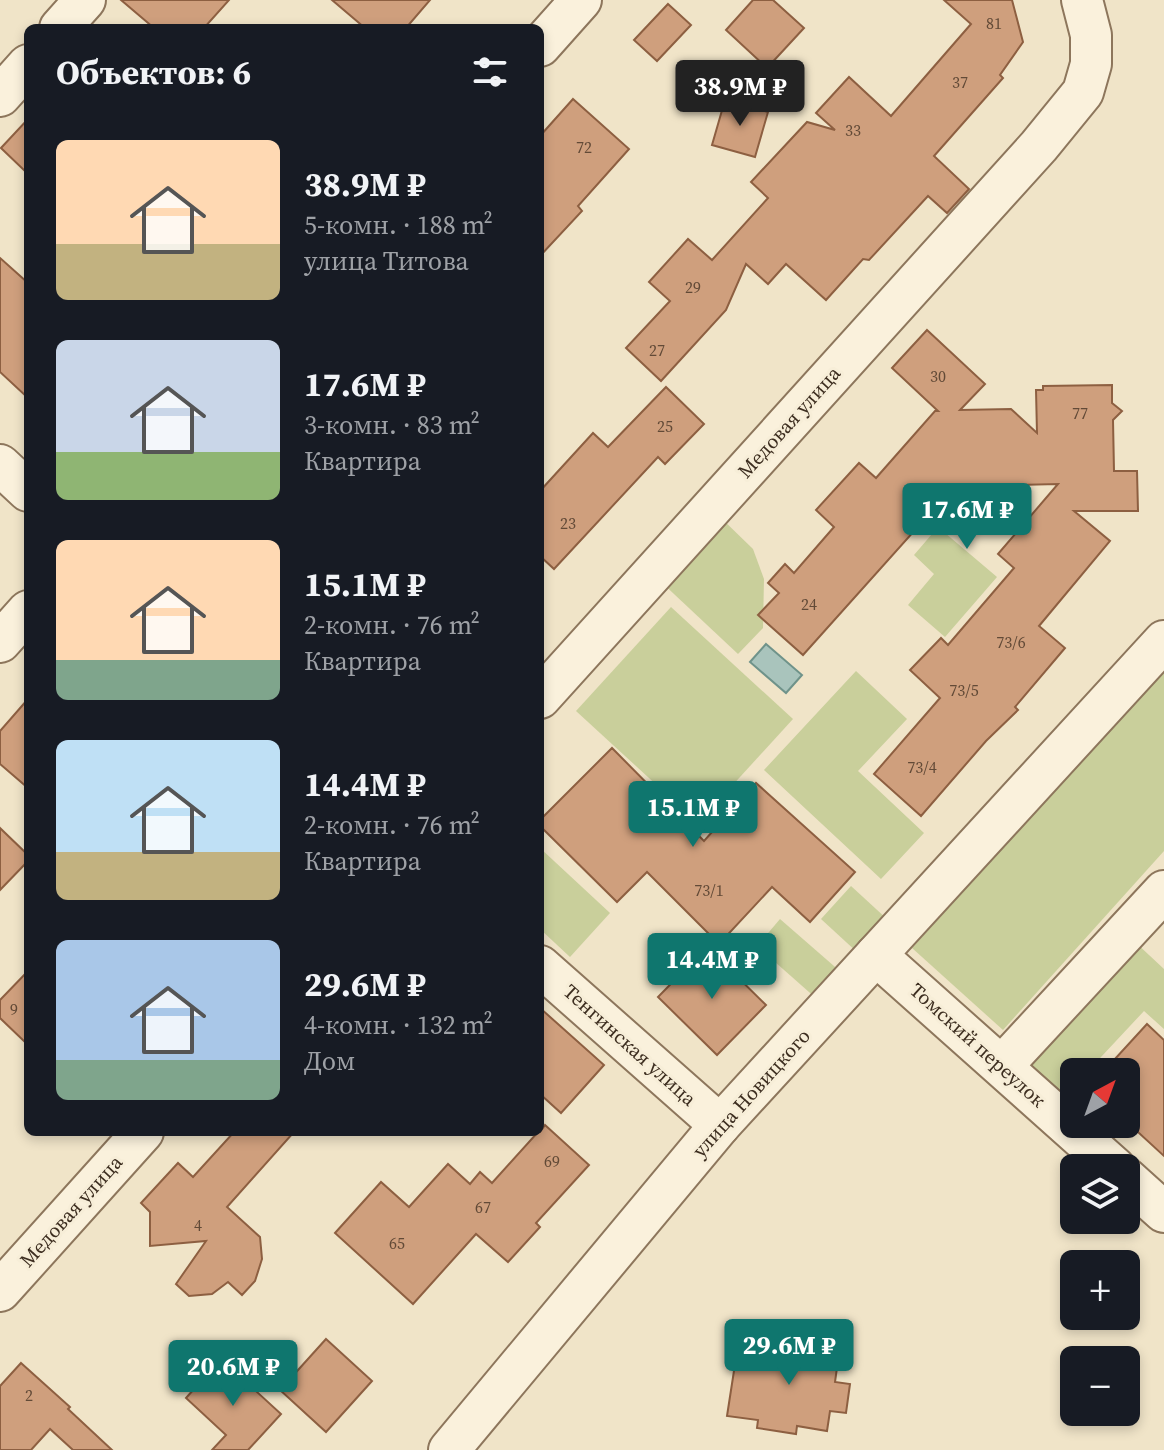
<!DOCTYPE html>
<html lang="ru">
<head>
<meta charset="utf-8">
<style>
  body { margin:0; font-family:"Source Serif 4",serif; background:#242831; color:#f1f3f6; height:100vh; display:flex; flex-direction:column; font-size:30px; white-space:nowrap }
  * { box-sizing:border-box; margin:0 }
  p { font-size:26px; color:#9ea1a6 }
  .icon { flex:none; width:44px; height:44px; fill:none; stroke:currentColor; stroke-width:2; stroke-linecap:round; stroke-linejoin:round }
  .map { position:relative; flex:1; overflow:hidden }
  .panel { position:absolute; left:24px; top:24px; width:520px; height:1112px; display:flex; flex-direction:column; background:#171b24; border-radius:12px; box-shadow:0 4px 12px #0003 }
  .panel>* { flex:none }
  .needle { width:52px; rotate:41deg }
  .fabs { position:absolute; left:1060px; top:1058px; display:grid; gap:16px }
  .fabs a { display:grid; place-items:center; width:80px; height:80px; border-radius:12px; background:#171b24; box-shadow:0 4px 12px #0003; font-size:40px }
  .price { position:absolute; translate:-50% -68px; padding:0 18px; border-radius:8px; background:#0f766e; color:#fff; font-size:26px; line-height:52px; filter:drop-shadow(0 2px 4px #0008) }
  .price::after { content:''; position:absolute; left:50%; top:48px; width:24px; height:18px; margin-left:-12px; background:inherit; clip-path:polygon(0 0,100% 0,50% 100%) }
  .price.selected { background:#222; color:#fff }
  ul { padding:0; list-style:none }
  li { display:flex; align-items:center; gap:24px; height:200px; padding:0 32px }
  li span { display:grid; place-items:center; flex:none; width:224px; height:160px; border-radius:12px; color:#555 }
  li>.icon { margin-inline-start:auto }
  span .icon { width:96px; height:96px; fill:#fffc; stroke-width:1 }
  li b { font-size:34px }
  h2 { display:flex; justify-content:space-between; align-items:center; height:96px; padding:0 32px; font-size:34px }
  .map>svg:first-child { display:block }
  .green { fill:#c9cf9b }
  .water { fill:#a9c4bc; stroke:#6f938a; stroke-width:2 }
  .building { fill:#cf9f7d; stroke:#8d5f41; stroke-width:2 }
  .lines { fill:none; stroke-linecap:round; stroke-linejoin:round }
  .minor-casing { stroke:#8d765c; stroke-width:44 }
  .minor { stroke:#faf1dc; stroke-width:40 }
  .labels { text-anchor:middle; dominant-baseline:central; stroke-width:6; stroke-linejoin:round; paint-order:stroke }
  .number-label { font-size:16px; fill:#624a37 }
  .street-label { font-size:20px; fill:#3d2e20; stroke:#f7eed8 }
</style>
</head>
<body>
<div class="map">
<svg width="1164" height="1450" viewBox="0 0 1164 1450">
  <rect width="100%" height="100%" fill="#f0e4c8"/>
  <g class="green">
    <polygon points="718,515 753,549 764,579 763,628 738,654 658,579"/>
    <polygon points="938,527 997,577 945,637 908,605 934,574 914,555"/>
    <polygon points="671,607 793,719 698,823 576,711"/>
    <polygon points="1164,669 1164,851 1003,1030 912,948"/>
    <polygon points="856,671 907,719 858,771 924,833 881,879 764,770"/>
    <polygon points="540,848 610,913 570,957 540,929"/>
    <polygon points="851,886 888,920 858,953 821,919"/>
    <polygon points="780,919 842,973 818,1000 757,946"/>
    <polygon points="1134,941 1164,969 1164,1029 1144,1011 1087,1072 1074,1072 1074,1086 1062,1099 1022,1063"/>
  </g>
  <polygon class="water" points="766,644 802,675 786,693 750,662"/>
  <g class="building">
    <polygon points="121,0 229,0 204,28 154,28"/>
    <polygon points="332,0 430,0 406,28 365,28"/>
    <polygon points="753,0 773,0 804,28 767,68 726,30"/>
    <polygon points="944,0 1012,0 1023,42 1000,75 1003,78 934,156 969,189 947,213 928,196 869,260 863,259 826,300 786,264 768,284 746,264 726,310 661,381 626,348 670,301 649,282 688,239 712,260 768,198 751,182 807,122 835,130 816,113 849,77 891,116 971,24"/>
    <polygon points="668,4 691,25 657,61 634,40"/>
    <polygon points="573,99 629,149 578,206 582,211 540,256 540,136"/>
    <polygon points="725,100 768,112 755,157 712,145"/>
    <polygon points="28,119 28,174 1,148"/>
    <polygon points="0,258 28,283 28,398 0,372"/>
    <polygon points="927,330 985,384 960,410 1011,409 1037,433 1036,390 1043,390 1043,386 1112,385 1112,403 1122,411 1113,420 1114,471 1137,471 1138,511 1074,511 1110,541 1039,626 1065,648 1015,707 1018,710 986,741 921,816 874,774 940,698 910,670 941,638 948,645 1014,568 998,554 1058,484 966,486 947,506 941,501 803,655 758,615 779,593 768,583 785,564 794,573 834,527 816,510 859,463 876,478 935,411 938,411 892,368"/>
    <polygon points="666,387 704,424 665,464 658,457 554,569 540,556 540,491 593,433 608,447"/>
    <polygon points="28,699 28,788 0,764 0,731"/>
    <polygon points="612,748 704,841 756,783 855,872 810,922 772,887 719,944 647,872 617,902 540,826 540,820"/>
    <polygon points="0,828 28,855 28,861 0,890"/>
    <polygon points="707,947 766,1005 717,1055 658,997"/>
    <polygon points="28,971 28,1045 0,1018 0,1000"/>
    <polygon points="540,1008 604,1065 561,1113 540,1094"/>
    <polygon points="1147,1024 1164,1040 1164,1156 1126,1121 1126,1072 1103,1072"/>
    <polygon points="545,1125 589,1165 536,1223 540,1227 508,1262 476,1234 413,1304 335,1233 381,1182 409,1207 448,1164 470,1184 480,1172 492,1183 538,1132 540,1132"/>
    <polygon points="234,1132 294,1132 227,1207 260,1237 262,1259 255,1281 242,1295 228,1282 212,1294 189,1296 176,1284 206,1241 150,1246 150,1212 141,1203 178,1163 193,1177"/>
    <polygon points="811,1334 841,1339 835,1382 850,1384 846,1413 830,1411 827,1431 797,1426 796,1434 757,1428 758,1420 727,1416 738,1345 807,1356"/>
    <polygon points="326,1339 372,1381 326,1432 280,1390"/>
    <polygon points="221,1359 281,1414 248,1450 212,1450 226,1435 186,1398"/>
    <polygon points="21,1363 70,1407 68,1409 112,1450 73,1450 50,1429 31,1450 0,1450 0,1386"/>
  </g>
  <g class="lines">
    <defs>
      <g id="minor">
        <polyline points="60,28 85,0"/>
        <polyline points="540,46 581,0"/>
        <polyline points="0,96 28,65"/>
        <polyline points="0,465 28,491"/>
        <polyline points="0,642 28,611"/>
        <polyline points="540,698 1039,146 1083,92 1091,64 1091,35 1082,0"/>
        <polyline points="876,955 1115,1168"/>
        <polyline points="540,966 720,1125"/>
        <polyline points="1002,1066 1164,891"/>
        <polyline points="1126,1178 1164,1212"/>
        <polyline points="0,1291 143,1132"/>
        <polyline points="449,1450 720,1125 1164,641"/>
      </g>
    </defs>
    <use href="#minor" class="minor-casing"/>
    <use href="#minor" class="minor"/>
  </g>
  <g class="labels">
    <g class="number-label">
      <text x="994" y="23">81</text>
      <text x="960" y="82">37</text>
      <text x="853" y="130">33</text>
      <text x="584" y="147">72</text>
      <text x="693" y="287">29</text>
      <text x="657" y="350">27</text>
      <text x="938" y="376">30</text>
      <text x="1080" y="413">77</text>
      <text x="665" y="426">25</text>
      <text x="568" y="523">23</text>
      <text x="809" y="604">24</text>
      <text x="1011" y="642">73/6</text>
      <text x="964" y="690">73/5</text>
      <text x="922" y="767">73/4</text>
      <text x="709" y="890">73/1</text>
      <text x="14" y="1009">9</text>
      <text x="552" y="1161">69</text>
      <text x="483" y="1207">67</text>
      <text x="198" y="1225">4</text>
      <text x="397" y="1243">65</text>
      <text x="29" y="1395">2</text>
    </g>
    <g class="street-label">
      <text transform="translate(789 422) rotate(-48)">Медовая улица</text>
      <text transform="translate(630 1045) rotate(42)">Тенгинская улица</text>
      <text transform="translate(978 1045) rotate(42)">Томский переулок</text>
      <text transform="translate(751 1093) rotate(-48)">улица Новицкого</text>
      <text transform="translate(71 1211) rotate(-48)">Медовая улица</text>
    </g>
  </g>
</svg>
<div class="fabs">
<a><svg class="needle" viewBox="-14 -14 28 28"><path d="M0-13l5 13h-10z" fill="#e53935"/><path d="M0 13l5-13h-10z" fill="#9ea1a6"/></svg></a>
<a><svg class="icon" aria-label="layers" viewBox="0 0 24 24"><path d="M12 4l9 5-9 5-9-5zM3 14l9 5 9-5"/></svg></a>
<a>+</a>
<a>−</a>
</div>
<b class="price selected" style="left:740px;top:128px">38.9M ₽</b>
<b class="price" style="left:967px;top:551px">17.6M ₽</b>
<b class="price" style="left:693px;top:849px">15.1M ₽</b>
<b class="price" style="left:712px;top:1001px">14.4M ₽</b>
<b class="price" style="left:789px;top:1387px">29.6M ₽</b>
<b class="price" style="left:233px;top:1408px">20.6M ₽</b>
<section class="panel">
<h2>Объектов: 6<svg class="icon" aria-label="filters" viewBox="0 0 24 24"><path d="M4 7h16M4 17h16"/><circle cx="9" cy="7" r="2"/><circle cx="15" cy="17" r="2"/></svg></h2>
<ul>
<li><span style="background:linear-gradient(#ffd9b3 65%,#c2b280 0)"><svg class="icon" aria-label="home" viewBox="0 0 24 24"><path d="M3 11l9-7 9 7M6 9v11h12V9"/></svg></span><div><b>38.9M ₽</b><p>5-комн. · 188 m²</p><p>улица Титова</p></div></li>
<li><span style="background:linear-gradient(#c9d6e8 70%,#8fb573 0)"><svg class="icon" aria-label="home" viewBox="0 0 24 24"><path d="M3 11l9-7 9 7M6 9v11h12V9"/></svg></span><div><b>17.6M ₽</b><p>3-комн. · 83 m²</p><p>Квартира</p></div></li>
<li><span style="background:linear-gradient(#ffd9b3 75%,#7fa58c 0)"><svg class="icon" aria-label="home" viewBox="0 0 24 24"><path d="M3 11l9-7 9 7M6 9v11h12V9"/></svg></span><div><b>15.1M ₽</b><p>2-комн. · 76 m²</p><p>Квартира</p></div></li>
<li><span style="background:linear-gradient(#bfe0f5 70%,#c2b280 0)"><svg class="icon" aria-label="home" viewBox="0 0 24 24"><path d="M3 11l9-7 9 7M6 9v11h12V9"/></svg></span><div><b>14.4M ₽</b><p>2-комн. · 76 m²</p><p>Квартира</p></div></li>
<li><span style="background:linear-gradient(#a9c7e8 75%,#7fa58c 0)"><svg class="icon" aria-label="home" viewBox="0 0 24 24"><path d="M3 11l9-7 9 7M6 9v11h12V9"/></svg></span><div><b>29.6M ₽</b><p>4-комн. · 132 m²</p><p>Дом</p></div></li>
</ul>
</section>
</div>
</body>
</html>
